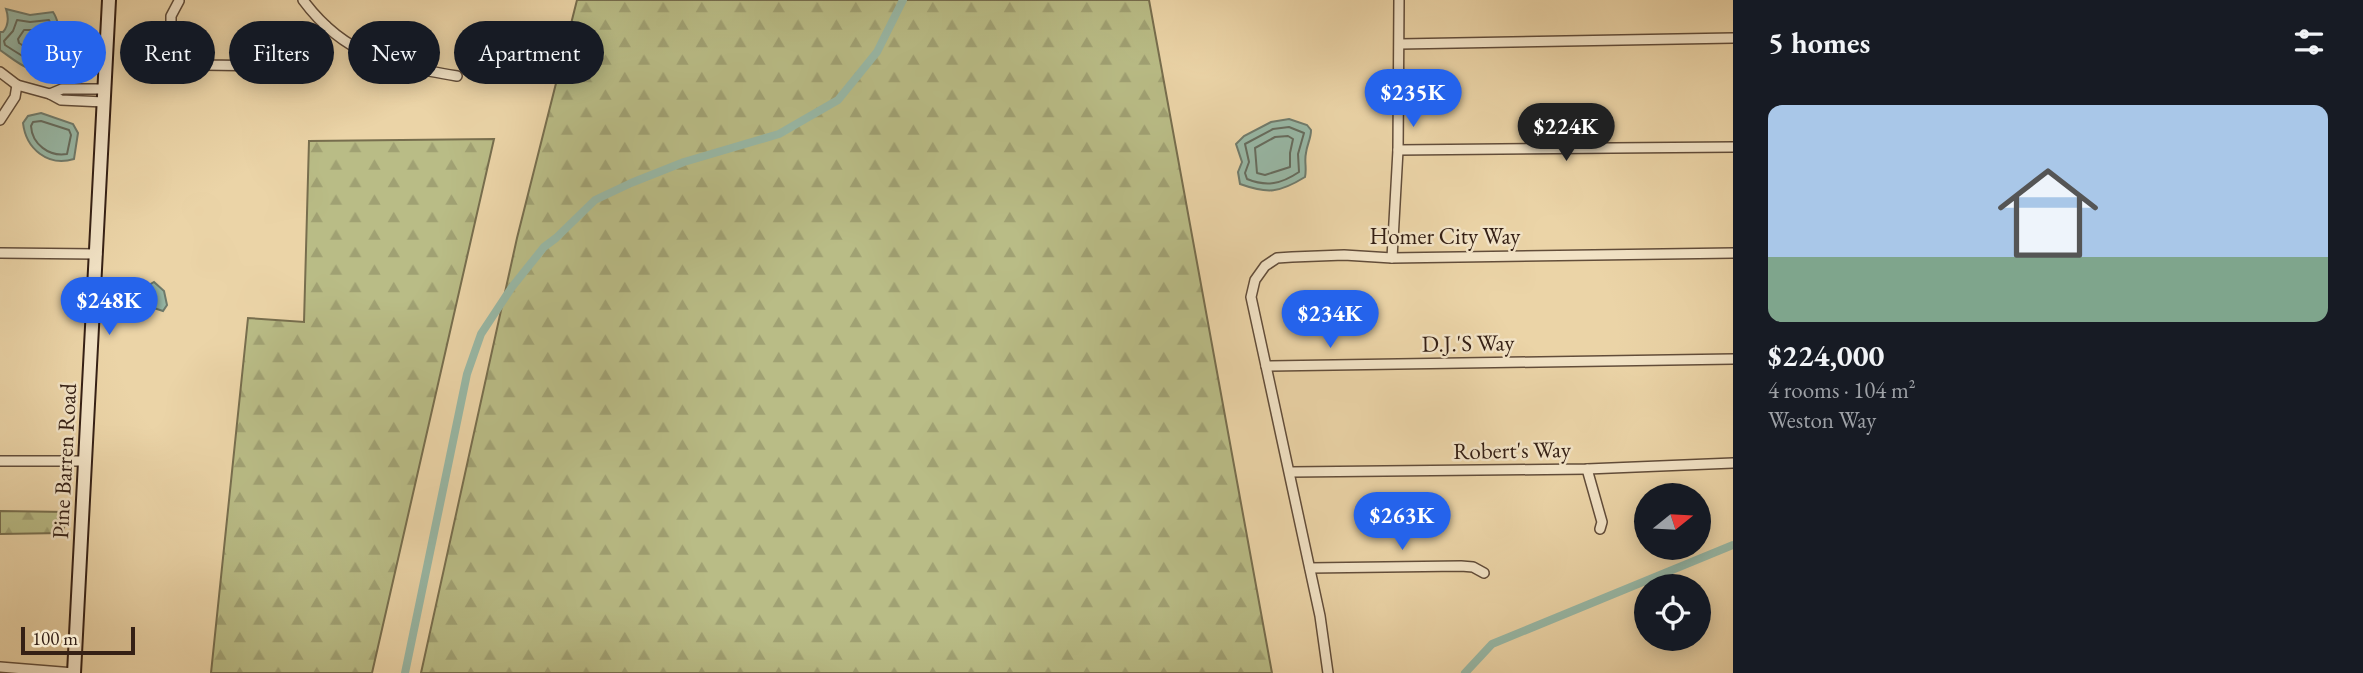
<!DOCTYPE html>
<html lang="en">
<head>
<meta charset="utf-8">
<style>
  body { margin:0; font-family:"EB Garamond",serif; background:#242831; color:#f1f3f6; height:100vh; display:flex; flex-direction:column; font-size:26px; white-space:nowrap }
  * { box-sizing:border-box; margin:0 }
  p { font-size:23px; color:#9ea1a6 }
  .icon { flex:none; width:38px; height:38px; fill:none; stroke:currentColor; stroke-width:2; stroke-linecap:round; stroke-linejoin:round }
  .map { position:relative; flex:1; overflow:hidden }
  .side { display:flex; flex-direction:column; background:#171b24; width:630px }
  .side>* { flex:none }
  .hud { position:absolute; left:21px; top:21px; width:665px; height:63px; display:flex; gap:14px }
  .needle { width:46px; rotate:72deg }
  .fabs { position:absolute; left:1634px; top:483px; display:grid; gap:14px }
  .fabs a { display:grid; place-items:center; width:77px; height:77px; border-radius:50%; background:#171b24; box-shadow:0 4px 18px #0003; font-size:35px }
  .scale { position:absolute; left:21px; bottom:18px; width:114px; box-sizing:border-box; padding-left:7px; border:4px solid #352015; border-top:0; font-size:19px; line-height:24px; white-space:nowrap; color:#352015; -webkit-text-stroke:5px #f2e3c6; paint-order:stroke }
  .price { position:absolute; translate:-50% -60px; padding:0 16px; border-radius:24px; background:#2563eb; color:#fff; font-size:23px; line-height:46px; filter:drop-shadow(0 2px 4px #0008) }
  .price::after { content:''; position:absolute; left:50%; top:42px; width:21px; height:16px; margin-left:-10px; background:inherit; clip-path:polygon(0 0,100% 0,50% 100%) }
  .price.current { background:#222; color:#fff }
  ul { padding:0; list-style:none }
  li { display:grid; align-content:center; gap:14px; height:371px; padding:0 35px }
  li span { display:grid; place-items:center; height:217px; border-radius:14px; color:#555 }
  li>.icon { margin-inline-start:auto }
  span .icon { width:126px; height:126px; fill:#fffc; stroke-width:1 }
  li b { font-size:30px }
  h2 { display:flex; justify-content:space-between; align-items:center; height:84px; padding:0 35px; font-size:30px }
  .tag { padding:0 24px; border-radius:32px; background:#171b24; box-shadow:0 4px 18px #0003; font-size:24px; line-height:63px }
  .tag.current { background:#2563eb; color:#fff }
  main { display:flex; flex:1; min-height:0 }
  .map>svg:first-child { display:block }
  .forest { fill:url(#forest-firs); stroke:#776e4e; stroke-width:2 }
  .water { fill:#98b8a6; stroke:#707b6c; stroke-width:2 }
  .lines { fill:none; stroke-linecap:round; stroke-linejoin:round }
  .shore { stroke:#666c5e; stroke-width:2 }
  .canal { stroke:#98b8a6; stroke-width:8 }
  .minor-casing { stroke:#624d3a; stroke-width:12 }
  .secondary-casing { stroke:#352015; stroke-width:16 }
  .minor { stroke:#f2e3c6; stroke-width:9 }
  .secondary { stroke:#f2e3c6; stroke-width:12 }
  .labels { text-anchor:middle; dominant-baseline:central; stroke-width:5; stroke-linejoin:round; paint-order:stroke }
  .street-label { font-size:23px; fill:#352015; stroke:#f2e3c6 }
</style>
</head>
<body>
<main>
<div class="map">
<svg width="1733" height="673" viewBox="0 0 1733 673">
  <defs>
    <pattern id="forest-firs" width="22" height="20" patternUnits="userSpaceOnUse" patternTransform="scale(1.75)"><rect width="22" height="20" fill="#b9bc86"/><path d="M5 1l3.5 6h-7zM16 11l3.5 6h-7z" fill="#a0a173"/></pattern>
  </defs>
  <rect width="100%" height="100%" fill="#ebd4a7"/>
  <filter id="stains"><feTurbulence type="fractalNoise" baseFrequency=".00286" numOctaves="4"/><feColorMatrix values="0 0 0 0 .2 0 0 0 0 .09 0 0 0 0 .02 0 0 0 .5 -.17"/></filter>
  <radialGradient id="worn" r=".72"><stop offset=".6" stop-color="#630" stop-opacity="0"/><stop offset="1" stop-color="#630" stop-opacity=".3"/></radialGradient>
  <g class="forest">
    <polygon points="577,0 1149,0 1272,673 421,673 517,238"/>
    <polygon points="494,139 372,673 211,673 248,318 304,322 309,141"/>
    <polygon points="0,511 67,512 63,533 0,534"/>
  </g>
  <g class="water">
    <path d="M6 9 30 15 53 12C58 19 58 27 62 35 67 43 74 45 81 51 71 68 48 76 30 69 19 65 9 56 0 50V32H3C9 25 9 18 6 9Z"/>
    <path d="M41 113 73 124 78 133 74 159C48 167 26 149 23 123L28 116Z"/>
    <path d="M1289 119 1307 125 1311 130C1311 139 1307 144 1306 153 1304 161 1307 168 1305 177 1279 193 1268 194 1240 184L1238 172 1242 162 1236 144 1244 136 1271 122Z"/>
    <polygon points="154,282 164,291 167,305 163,311 154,308 147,312 144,318 136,319 134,314 141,290"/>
  </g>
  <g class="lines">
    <g class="shore">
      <path d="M17 20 30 22 49 20C55 32 56 44 69 51V55C42 73 29 60 5 45L4 41 13 31Z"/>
      <path d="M24 30H43L53 50V53C40 58 30 50 19 43L18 39Z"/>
      <path d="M41 121 69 130 71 135 67 154C49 157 32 144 31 126L33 122Z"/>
      <path d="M1289 127 1304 133 1298 154 1299 172C1281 184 1267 187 1247 179L1245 173 1249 162 1245 144 1273 129Z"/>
      <polygon points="1288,136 1293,139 1290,153 1290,167 1265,175 1257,173 1255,148 1275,137"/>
    </g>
    <g class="canal">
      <polyline points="405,673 467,374 481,334 512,287 544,247 556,238 595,200 631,183 684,162 779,134 838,100 877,52 903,0"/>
      <polyline points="1465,673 1492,644 1733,545"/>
    </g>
    <defs>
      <g id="minor">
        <path d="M303 0C345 57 392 65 457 76"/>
        <polyline points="179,1 171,16 171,35 180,51 186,57 204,65 273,66 298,54 326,26"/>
        <polyline points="1400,44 1733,38"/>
        <polyline points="0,72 17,85 50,94 61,100 104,102"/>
        <polyline points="50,94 62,89 105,89"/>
        <polyline points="0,120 15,97 17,85"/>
        <polyline points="1398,150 1733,147"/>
        <polyline points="0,253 97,254"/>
        <polyline points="1392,258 1398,150 1399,0"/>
        <polyline points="1266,366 1251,297 1255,280 1265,266 1277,258 1292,257 1344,255 1392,258 1733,253"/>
        <polyline points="0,461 85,461"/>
        <polyline points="1587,469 1602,522 1600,529"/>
        <polyline points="1291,472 1587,469 1733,463"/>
        <polyline points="1310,568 1461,566 1473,567 1484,573"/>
        <polyline points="0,667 74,673"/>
        <polyline points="1328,673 1320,616 1266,366 1733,359"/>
      </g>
      <polyline id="secondary" points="74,673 109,0"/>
    </defs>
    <use href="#minor" class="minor-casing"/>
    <use href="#secondary" class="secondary-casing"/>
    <use href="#minor" class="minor"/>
    <use href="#secondary" class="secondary"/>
  </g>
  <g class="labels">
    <g class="street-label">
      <text x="1445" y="236">Homer City Way</text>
      <text transform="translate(1468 343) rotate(-1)">D.J.'S Way</text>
      <text transform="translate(1512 450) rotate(-1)">Robert's Way</text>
      <text transform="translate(64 461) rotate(-87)">Pine Barren Road</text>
    </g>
  </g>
  <rect width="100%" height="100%" filter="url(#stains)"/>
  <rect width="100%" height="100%" fill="url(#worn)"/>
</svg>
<div class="fabs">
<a><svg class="needle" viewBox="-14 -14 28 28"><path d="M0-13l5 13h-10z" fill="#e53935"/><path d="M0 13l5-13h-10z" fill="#9ea1a6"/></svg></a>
<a><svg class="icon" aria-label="locate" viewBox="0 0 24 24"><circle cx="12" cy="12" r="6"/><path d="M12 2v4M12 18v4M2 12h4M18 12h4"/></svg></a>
</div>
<div class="scale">100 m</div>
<b class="price" style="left:1413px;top:129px">$235K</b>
<b class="price current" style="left:1566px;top:163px">$224K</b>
<b class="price" style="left:109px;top:337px">$248K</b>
<b class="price" style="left:1330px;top:350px">$234K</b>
<b class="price" style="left:1402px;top:552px">$263K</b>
<div class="hud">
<a class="tag current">Buy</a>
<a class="tag">Rent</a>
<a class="tag">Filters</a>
<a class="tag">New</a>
<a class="tag">Apartment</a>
</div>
</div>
<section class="side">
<h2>5 homes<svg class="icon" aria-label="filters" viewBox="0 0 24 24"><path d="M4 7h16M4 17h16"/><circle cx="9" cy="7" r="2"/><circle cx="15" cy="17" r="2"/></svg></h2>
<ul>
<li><span style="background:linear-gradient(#a9c7e8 70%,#7fa58c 0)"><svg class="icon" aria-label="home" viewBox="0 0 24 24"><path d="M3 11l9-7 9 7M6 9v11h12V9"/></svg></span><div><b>$224,000</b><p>4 rooms · 104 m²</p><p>Weston Way</p></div></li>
</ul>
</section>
</main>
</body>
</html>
